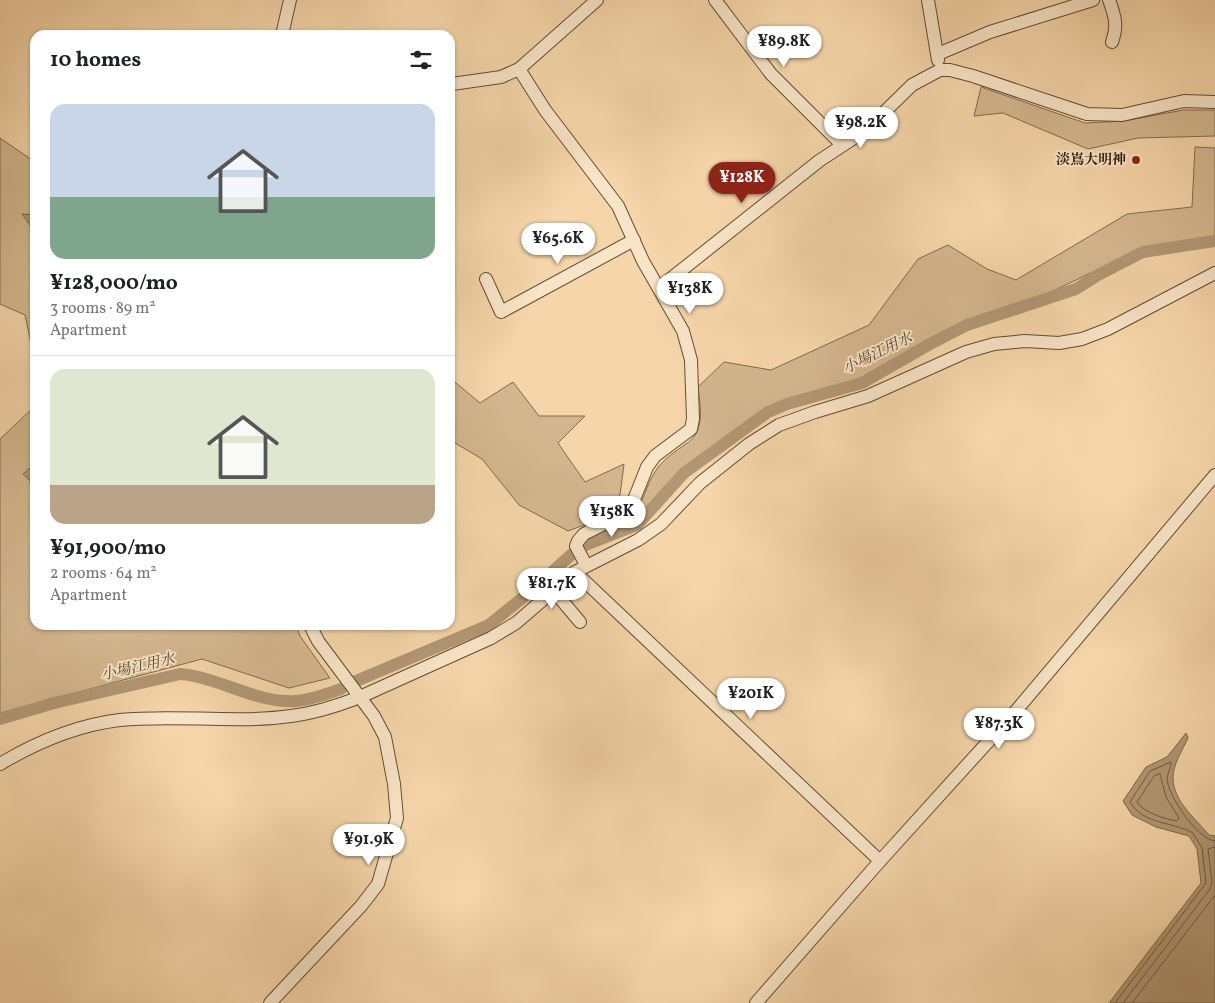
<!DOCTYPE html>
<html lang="en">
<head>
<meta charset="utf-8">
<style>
  body { margin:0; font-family:Vollkorn,"Noto Serif JP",serif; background:#f2f2f2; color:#202124; height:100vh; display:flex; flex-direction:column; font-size:19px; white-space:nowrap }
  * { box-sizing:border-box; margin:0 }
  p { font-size:16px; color:#757577 }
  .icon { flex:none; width:28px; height:28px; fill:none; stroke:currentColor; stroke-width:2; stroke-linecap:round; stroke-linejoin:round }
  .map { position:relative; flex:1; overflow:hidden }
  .drawer { position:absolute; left:30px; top:30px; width:425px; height:600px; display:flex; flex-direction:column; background:#fff; border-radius:15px; box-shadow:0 1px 4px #0004 }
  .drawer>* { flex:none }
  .price { position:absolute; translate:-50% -42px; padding:0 11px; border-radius:18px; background:#fff; color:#222; font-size:16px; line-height:32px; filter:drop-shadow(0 1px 2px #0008) }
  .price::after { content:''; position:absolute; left:50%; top:30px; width:15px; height:11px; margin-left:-8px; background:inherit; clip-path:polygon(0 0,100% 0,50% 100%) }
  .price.on { background:#8f2418; color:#fff }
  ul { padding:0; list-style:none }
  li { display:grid; align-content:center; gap:10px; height:265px; padding:0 20px }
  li+li { border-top:1px solid #e0e0e0 }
  li span { display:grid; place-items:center; height:155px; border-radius:15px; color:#555 }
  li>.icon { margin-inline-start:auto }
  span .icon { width:90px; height:90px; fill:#fffc; stroke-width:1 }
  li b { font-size:21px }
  h2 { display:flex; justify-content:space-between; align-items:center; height:60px; padding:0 20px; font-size:21px }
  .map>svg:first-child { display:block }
  .green { fill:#d4b68e; stroke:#826a4d }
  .water { fill:#b29774; stroke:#7e674a }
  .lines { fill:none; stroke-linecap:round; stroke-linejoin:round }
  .shore { stroke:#725a40; stroke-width:1 }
  .canal { stroke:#b29774; stroke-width:12 }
  .minor-casing { stroke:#624c33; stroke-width:14 }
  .minor { stroke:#f8e4c7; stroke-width:12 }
  .poi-dot { fill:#8f2418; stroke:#f8e4c7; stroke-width:2 }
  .labels { text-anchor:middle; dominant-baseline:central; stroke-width:4; stroke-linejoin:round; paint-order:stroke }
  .poi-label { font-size:14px; font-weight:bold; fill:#311e0c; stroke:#f8e4c7; text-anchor:end }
  .water-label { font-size:15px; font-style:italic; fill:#5e4830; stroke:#f8e4c7 }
</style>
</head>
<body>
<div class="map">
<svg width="1215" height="1003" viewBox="0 0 1215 1003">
  <rect width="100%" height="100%" fill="#f5d5a9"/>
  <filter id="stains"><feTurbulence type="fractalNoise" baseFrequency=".004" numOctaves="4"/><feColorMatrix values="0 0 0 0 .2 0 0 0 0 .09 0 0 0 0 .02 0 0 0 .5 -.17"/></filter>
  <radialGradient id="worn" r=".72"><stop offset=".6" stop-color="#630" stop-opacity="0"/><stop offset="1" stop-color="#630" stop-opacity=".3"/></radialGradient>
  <g class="green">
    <polygon points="981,87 1085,123 1124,121 1183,110 1215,110 1215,136 1138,138 1088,149 1003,113 974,116"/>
    <polygon points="0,138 35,162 35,362 25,315 0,304"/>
    <path d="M1195 147 1215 148V236L1145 247 1030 302 965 324 861 380 786 399 765 410 676 475 642 517 637 511C645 496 648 480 659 466 668 456 676 451 686 444 706 431 700 407 698 387L724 362 771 370 869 325 918 259 948 245 987 269 1016 280 1127 214 1192 207Z"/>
    <polygon points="450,378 480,403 513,382 539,416 585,416 558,443 585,482 624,464 620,495 592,522 568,531 519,505 482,459 450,440"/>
    <polygon points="35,406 35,625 296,625 300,636 330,678 289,688 202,659 0,713 0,439"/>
  </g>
  <g class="water">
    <polygon points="22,214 35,215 35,232"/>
    <polygon points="35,464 35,486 23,474"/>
    <path d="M1186 733 1188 738C1183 749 1172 766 1173 779 1174 802 1195 818 1209 835L1215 836V1003H1109L1201 883 1197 849 1189 836 1156 827 1132 815 1123 801 1146 767 1167 757Z"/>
  </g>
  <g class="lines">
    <g class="shore">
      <path d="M1160 774 1166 797 1179 818 1177 821C1165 819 1144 813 1137 802L1154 776Z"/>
      <path d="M1115 1003 1206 883 1202 848 1193 833C1171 821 1144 825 1130 802L1150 771 1171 762C1171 768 1168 772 1167 778 1167 795 1198 840 1215 841"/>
      <polyline points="1123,1003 1210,889 1212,882 1208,849 1215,847"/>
      <polyline points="1132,1003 1215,895"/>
    </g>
    <g class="canal">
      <polyline points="583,546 637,525 684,473 768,412 787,404 862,383 930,344 967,325 1076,289 1098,275 1143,252 1215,241"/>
      <polyline points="356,681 489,625 531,591 572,554"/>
      <path d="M0 719 54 703 180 674C219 677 257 704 296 701 312 700 326 694 341 689"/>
    </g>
    <defs>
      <g id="minor">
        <polyline points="715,0 771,74 842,145"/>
        <polyline points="928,0 938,60"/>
        <path d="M1109 0C1115 16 1118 26 1112 42"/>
        <polyline points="282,35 290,0"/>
        <polyline points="938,54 990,32 1093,0"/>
        <polyline points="519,69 545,110 618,206 643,261 683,331 691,360 693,419 691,429 655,456 647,467 633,502 627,509 618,517 584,534 578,541 576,546 586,565"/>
        <polyline points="452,84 501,77 519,69 597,0"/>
        <polyline points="486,279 501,312 634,240"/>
        <polyline points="659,288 819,161 866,130 912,85 940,70 950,70 973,76 1087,114 1122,115 1184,101 1215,102"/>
        <polyline points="575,572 880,861"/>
        <polyline points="553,590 580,622"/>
        <path d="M0 764C37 742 77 725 120 720 176 714 234 724 291 716 315 713 337 706 360 697L491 638 516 623 575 572 638 540 661 524 700 483 749 444 779 425 815 412 868 396 966 352 994 344 1025 341 1059 343 1082 339 1108 329 1215 273"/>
        <polyline points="270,1003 361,906 378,884 397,818 394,784 385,737 374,716 318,641 310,625"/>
        <polyline points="756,1003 880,861 1015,712 1215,475"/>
      </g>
    </defs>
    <use href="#minor" class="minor-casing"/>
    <use href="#minor" class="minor"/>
  </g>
  <circle class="poi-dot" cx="1136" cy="160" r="5"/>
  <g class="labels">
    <g class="poi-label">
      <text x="1126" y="160">淡嶌大明神</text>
    </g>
    <g class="water-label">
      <text transform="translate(878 354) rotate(-26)">小場江用水</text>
      <text transform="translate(138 668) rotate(-13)">小場江用水</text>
    </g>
  </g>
  <rect width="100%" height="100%" filter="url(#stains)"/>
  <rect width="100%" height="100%" fill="url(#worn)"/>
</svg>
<b class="price" style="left:784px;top:68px">¥89.8K</b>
<b class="price" style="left:861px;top:149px">¥98.2K</b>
<b class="price on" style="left:742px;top:204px">¥128K</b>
<b class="price" style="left:558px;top:265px">¥65.6K</b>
<b class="price" style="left:690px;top:315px">¥138K</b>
<b class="price" style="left:612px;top:538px">¥158K</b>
<b class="price" style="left:552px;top:610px">¥81.7K</b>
<b class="price" style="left:751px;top:720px">¥201K</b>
<b class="price" style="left:999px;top:750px">¥87.3K</b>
<b class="price" style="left:369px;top:866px">¥91.9K</b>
<section class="drawer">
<h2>10 homes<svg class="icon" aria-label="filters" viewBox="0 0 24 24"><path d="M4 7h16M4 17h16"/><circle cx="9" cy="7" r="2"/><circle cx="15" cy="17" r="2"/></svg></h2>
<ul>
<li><span style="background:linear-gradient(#c9d6e8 60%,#7fa58c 0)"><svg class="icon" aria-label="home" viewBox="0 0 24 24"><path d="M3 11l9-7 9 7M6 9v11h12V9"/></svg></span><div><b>¥128,000/mo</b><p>3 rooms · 89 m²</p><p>Apartment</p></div></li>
<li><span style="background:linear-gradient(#dfe7d0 75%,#b9a48a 0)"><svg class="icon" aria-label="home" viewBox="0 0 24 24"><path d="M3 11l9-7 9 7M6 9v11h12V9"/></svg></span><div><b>¥91,900/mo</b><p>2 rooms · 64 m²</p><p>Apartment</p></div></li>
</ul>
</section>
</div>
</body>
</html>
